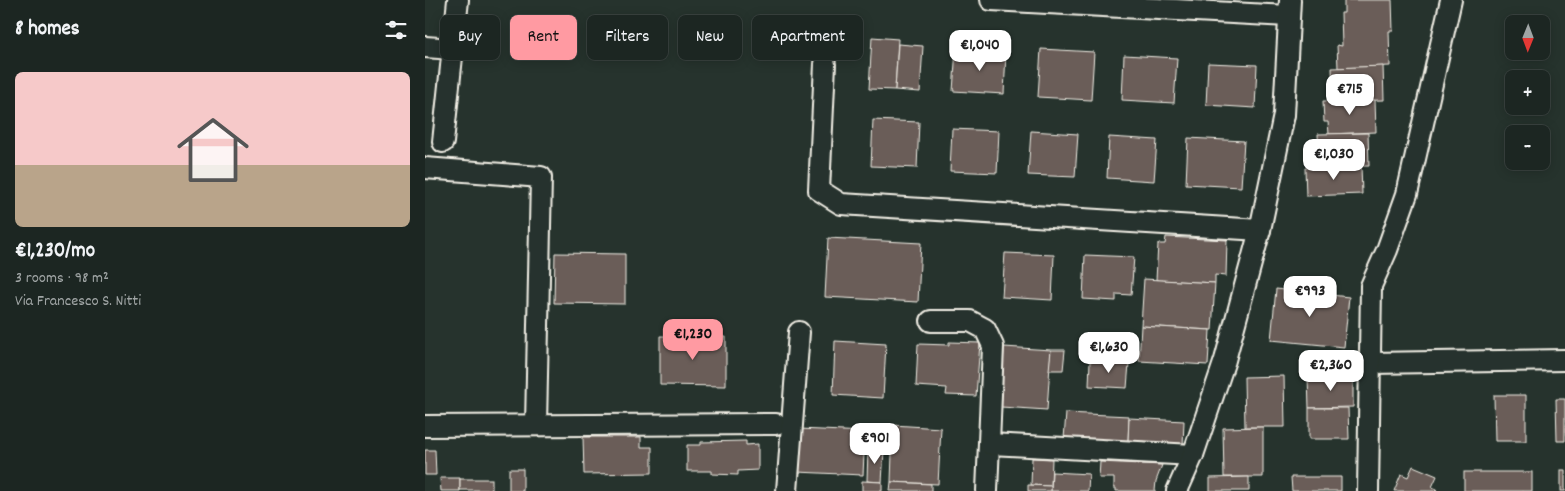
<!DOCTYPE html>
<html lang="en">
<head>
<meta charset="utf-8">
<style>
  body { margin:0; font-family:Dekko,sans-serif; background:#29322f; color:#f1f3f6; height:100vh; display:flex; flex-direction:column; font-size:19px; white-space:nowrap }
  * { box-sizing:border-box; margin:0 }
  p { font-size:16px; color:#a0a5a5 }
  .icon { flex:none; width:28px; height:28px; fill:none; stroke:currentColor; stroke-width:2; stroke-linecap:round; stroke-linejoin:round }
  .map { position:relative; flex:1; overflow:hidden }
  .panel { display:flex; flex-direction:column; background:#1c2622; width:425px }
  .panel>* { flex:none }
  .banner { position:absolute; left:15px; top:15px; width:475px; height:45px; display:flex; gap:10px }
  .needle { width:32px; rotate:181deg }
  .buttons { position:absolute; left:1080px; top:15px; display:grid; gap:10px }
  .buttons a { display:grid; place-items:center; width:45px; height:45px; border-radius:8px; background:#1c2622; box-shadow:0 2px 12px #0003,0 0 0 1px #3a4340; font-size:25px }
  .price { position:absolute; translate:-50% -42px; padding:0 11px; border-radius:10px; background:#fff; color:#222; font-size:16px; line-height:32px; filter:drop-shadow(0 1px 2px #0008) }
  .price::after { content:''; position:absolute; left:50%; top:30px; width:15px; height:11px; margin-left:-8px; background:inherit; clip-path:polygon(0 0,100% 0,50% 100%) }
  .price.on { background:#ff9aa2; color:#111 }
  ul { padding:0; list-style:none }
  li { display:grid; align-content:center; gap:10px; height:265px; padding:0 15px }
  li span { display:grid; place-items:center; height:155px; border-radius:8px; color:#555 }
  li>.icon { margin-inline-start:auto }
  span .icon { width:90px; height:90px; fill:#fffc; stroke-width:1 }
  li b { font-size:21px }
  h2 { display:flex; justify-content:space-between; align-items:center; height:60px; padding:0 15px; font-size:21px }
  .tag { padding:0 18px; border-radius:8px; background:#1c2622; box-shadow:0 2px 12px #0003,0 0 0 1px #3a4340; font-size:18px; line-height:45px }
  .tag.on { background:#ff9aa2; color:#111 }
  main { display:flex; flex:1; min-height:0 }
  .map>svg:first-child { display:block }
  .building { fill:#6a5d59; stroke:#f4f1e8 }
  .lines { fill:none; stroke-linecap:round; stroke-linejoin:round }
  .street-casing { stroke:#f4f1e8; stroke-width:24 }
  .street { stroke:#26332d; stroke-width:20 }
</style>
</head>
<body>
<main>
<section class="panel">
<h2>8 homes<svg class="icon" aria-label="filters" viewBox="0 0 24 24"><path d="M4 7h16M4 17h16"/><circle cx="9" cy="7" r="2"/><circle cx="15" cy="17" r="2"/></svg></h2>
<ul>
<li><span style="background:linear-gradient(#f6c9c9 60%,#b9a48a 0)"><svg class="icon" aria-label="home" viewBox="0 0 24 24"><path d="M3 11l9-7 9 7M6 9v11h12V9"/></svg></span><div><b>€1,230/mo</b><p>3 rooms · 98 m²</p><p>Via Francesco S. Nitti</p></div></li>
</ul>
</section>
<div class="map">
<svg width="1140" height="491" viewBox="0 0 1140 491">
  <rect width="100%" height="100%" fill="#26332d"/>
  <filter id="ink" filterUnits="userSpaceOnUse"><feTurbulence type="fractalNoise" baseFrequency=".02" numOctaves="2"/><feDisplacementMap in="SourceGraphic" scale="10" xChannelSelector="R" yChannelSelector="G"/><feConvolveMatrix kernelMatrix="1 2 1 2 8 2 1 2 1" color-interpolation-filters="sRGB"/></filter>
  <g filter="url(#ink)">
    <g class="building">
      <polygon points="919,0 967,0 968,31 964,31 965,66 913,68 912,45 917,46 916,13 919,13"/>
      <polygon points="447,37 473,39 470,90 444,89"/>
      <polygon points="473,44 498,46 495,92 470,90"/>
      <polygon points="531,49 581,52 579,94 528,91"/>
      <polygon points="616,49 669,52 666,100 613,97"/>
      <polygon points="699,55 752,58 749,103 697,100"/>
      <polygon points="783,63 832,65 830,108 781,105"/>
      <polygon points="958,66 959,100 908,101 907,68"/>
      <polygon points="950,100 951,132 904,134 903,122 899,122 898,101"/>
      <polygon points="448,120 494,122 492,168 446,166"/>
      <polygon points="527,129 574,131 572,173 525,171"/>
      <polygon points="606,131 653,134 650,177 603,175"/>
      <polygon points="943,133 944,166 898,167 898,154 894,154 893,134"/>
      <polygon points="684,137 732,140 729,181 682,178"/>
      <polygon points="763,138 819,141 816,187 761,184"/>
      <polygon points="936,166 937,194 881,196 880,168"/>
      <polygon points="741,237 802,240 801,276 790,275 790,283 731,280 733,244 740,244"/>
      <polygon points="403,238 496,243 493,302 400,297"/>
      <polygon points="130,253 200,254 200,304 129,303"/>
      <polygon points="580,253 629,255 627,300 577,297"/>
      <polygon points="660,255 709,257 706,295 691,294 691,301 658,299"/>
      <polygon points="719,279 790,283 787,330 716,326"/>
      <polygon points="851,289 924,297 919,347 846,340"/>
      <polygon points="716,326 785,330 783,365 714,361"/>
      <polygon points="235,336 301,337 301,386 235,385"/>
      <polygon points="410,341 461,344 458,398 408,395"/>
      <polygon points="524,342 555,343 551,396 521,395 522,388 491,386 493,344 524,345"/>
      <polygon points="579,347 626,350 622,410 576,407"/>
      <polygon points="626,350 640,350 638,370 624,370"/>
      <polygon points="665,361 704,363 702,388 664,386"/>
      <polygon points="859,376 860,427 820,427 819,377"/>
      <polygon points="928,377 928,407 884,408 883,378"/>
      <polygon points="1069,395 1101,395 1101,441 1070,441"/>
      <polygon points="1131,399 1140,399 1140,441 1132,441"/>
      <polygon points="884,408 923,408 924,439 884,439"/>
      <polygon points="641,413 704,416 703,442 639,439"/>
      <polygon points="704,418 759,421 758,446 703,442"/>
      <polygon points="468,425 516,428 513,484 466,482"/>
      <polygon points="838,427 838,477 799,477 798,428"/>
      <polygon points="374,429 440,432 438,475 372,472"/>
      <polygon points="158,437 216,437 216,447 227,447 227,473 159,474"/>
      <polygon points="321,441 321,445 333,444 333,470 313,471 313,475 287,474 287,471 262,471 262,445 276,445 276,442"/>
      <polygon points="443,449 459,450 457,482 442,481"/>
      <polygon points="0,450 10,450 11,475 0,475"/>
      <polygon points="607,458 627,459 626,486 606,485"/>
      <polygon points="675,462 737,465 731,481 730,491 691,491 691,488 689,488 689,478 674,478"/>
      <polygon points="988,466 1012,476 1007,487 1012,489 1011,491 969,491 976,474 983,477"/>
      <rect x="84" y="469" width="14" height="22"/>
      <rect x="1136" y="470" width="4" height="21"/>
      <polygon points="627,472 664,474 663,491 626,491"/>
      <rect x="1039" y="472" width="68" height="19"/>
      <polygon points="824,477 824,491 785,491 785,478"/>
      <polygon points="866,477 916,477 916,491 867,491"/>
      <polygon points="15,478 35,478 35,491 16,491"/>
      <rect x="35" y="479" width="32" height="11"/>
      <polygon points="437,481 457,482 457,491 437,491"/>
      <polygon points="466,482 506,484 506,491 465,491"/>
      <polygon points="603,485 626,486 626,491 603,491"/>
    </g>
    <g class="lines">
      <defs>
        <g id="street">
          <polyline points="566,0 864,16"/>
          <polyline points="0,47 28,49"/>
          <polyline points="400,64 394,190 416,204 835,230"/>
          <polyline points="18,142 33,0"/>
          <polyline points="0,168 116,177 111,425"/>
          <polyline points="506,321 545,321 560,329 568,346 562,491"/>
          <polyline points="945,363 1140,360"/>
          <polyline points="0,426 351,424"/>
          <polyline points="565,444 768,455"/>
          <polyline points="362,491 374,332"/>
          <polyline points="752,491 768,455 800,360 835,230 859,115 865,0"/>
          <polyline points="943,491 946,286 962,250 982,194 1026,0"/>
        </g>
      </defs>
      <use href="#street" class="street-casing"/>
      <use href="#street" class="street"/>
    </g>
  </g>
</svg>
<div class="buttons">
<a><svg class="needle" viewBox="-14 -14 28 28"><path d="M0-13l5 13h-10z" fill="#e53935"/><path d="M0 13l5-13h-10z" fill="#a0a5a5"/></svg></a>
<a>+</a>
<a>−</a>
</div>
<b class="price" style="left:555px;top:72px">€1,040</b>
<b class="price" style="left:925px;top:116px">€715</b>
<b class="price" style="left:909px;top:181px">€1,030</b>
<b class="price" style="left:885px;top:318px">€993</b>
<b class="price on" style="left:268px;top:361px">€1,230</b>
<b class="price" style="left:684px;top:374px">€1,630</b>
<b class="price" style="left:906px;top:392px">€2,360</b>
<b class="price" style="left:450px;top:465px">€901</b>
<div class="banner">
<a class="tag">Buy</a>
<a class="tag on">Rent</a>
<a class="tag">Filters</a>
<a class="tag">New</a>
<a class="tag">Apartment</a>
</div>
</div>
</main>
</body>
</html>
